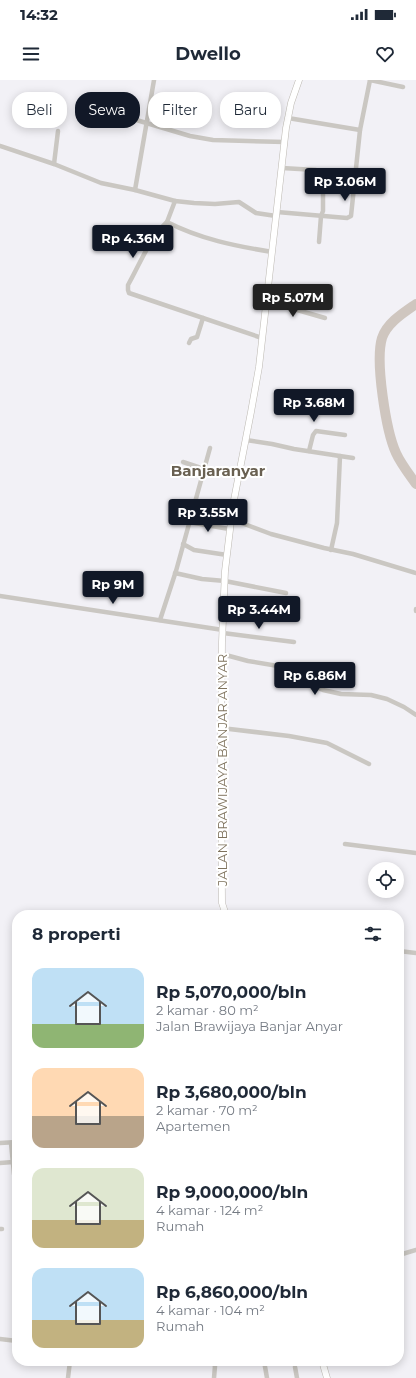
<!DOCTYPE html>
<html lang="id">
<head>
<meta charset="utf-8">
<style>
  body { margin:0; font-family:Montserrat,sans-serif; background:#f2f2f3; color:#1f2937; height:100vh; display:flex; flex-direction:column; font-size:15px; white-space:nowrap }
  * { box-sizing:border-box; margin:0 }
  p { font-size:13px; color:#747a83 }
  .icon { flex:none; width:22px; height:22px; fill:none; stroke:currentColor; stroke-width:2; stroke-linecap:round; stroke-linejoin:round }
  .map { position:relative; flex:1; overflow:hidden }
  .panel { position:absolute; left:12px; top:830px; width:392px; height:456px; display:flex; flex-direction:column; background:#fff; border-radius:16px; box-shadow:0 2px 10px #0003 }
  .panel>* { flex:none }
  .guide { position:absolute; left:12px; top:12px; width:392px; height:36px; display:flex; gap:8px }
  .controls { position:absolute; left:368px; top:782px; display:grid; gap:8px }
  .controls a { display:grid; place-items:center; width:36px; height:36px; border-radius:50%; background:#fff; box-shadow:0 2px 10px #0003; font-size:20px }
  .price { position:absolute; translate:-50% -34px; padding:0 9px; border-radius:4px; background:#111827; color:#fff; font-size:13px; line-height:26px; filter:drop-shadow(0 1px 2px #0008) }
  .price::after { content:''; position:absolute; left:50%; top:24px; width:12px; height:9px; margin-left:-6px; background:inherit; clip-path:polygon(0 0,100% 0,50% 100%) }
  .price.current { background:#222; color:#fff }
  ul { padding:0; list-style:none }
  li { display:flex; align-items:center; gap:12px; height:100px; padding:0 20px }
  li span { display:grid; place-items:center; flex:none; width:112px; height:80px; border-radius:12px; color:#555 }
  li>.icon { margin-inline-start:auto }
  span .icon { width:48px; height:48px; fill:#fffc; stroke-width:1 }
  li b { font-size:17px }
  h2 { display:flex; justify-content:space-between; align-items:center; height:48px; padding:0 20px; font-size:17px }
  .chip { padding:0 14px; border-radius:16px; background:#fff; box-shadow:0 2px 10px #0003; font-size:14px; line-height:36px }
  .chip.current { background:#111827; color:#fff }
  .status { display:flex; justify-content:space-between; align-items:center; height:28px; padding:0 20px; background:#fff; direction:ltr }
  .status svg { height:11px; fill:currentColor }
  header { display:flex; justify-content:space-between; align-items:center; height:52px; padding:0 20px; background:#fff; font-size:18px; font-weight:700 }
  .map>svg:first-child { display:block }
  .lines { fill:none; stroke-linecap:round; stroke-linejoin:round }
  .river { stroke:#cfc6bf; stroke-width:10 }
  .secondary-casing { stroke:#bdb9b2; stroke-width:7 }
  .street { stroke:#cac7c2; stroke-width:4.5 }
  .secondary { stroke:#fff; stroke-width:6 }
  .labels { text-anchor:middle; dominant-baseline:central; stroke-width:4; stroke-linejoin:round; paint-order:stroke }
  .street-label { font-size:13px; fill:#7f735e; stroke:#fff }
  .quarter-label { font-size:15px; font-weight:bold; fill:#696051; stroke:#fff }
</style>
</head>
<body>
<div class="status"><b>14:32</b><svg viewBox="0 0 49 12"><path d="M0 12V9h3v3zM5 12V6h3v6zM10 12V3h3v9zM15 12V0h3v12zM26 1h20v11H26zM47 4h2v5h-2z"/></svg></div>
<header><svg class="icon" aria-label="menu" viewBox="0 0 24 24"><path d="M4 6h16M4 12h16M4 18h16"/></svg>Dwello<svg class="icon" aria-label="heart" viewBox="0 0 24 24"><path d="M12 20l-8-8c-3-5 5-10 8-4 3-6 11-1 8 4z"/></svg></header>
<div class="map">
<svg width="416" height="1298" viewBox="0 0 416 1298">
  <rect width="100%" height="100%" fill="#f2f1f6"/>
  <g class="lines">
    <path class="river" d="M416 224C403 233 387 243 382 258 375 281 386 351 396 373 401 384 409 394 416 404"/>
    <defs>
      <g id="secondary">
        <polyline points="226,835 222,823 221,666 222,562 225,491 233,425 251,332 259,287 286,48 291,23 299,0"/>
        <polyline points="322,1281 327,1298"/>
      </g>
    </defs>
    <use href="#secondary" class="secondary-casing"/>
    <g class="street">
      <polyline points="370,0 403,7"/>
      <path d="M90 30C102 30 111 34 123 36L190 56 213 60 285 62"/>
      <polyline points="288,38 360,50 370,0"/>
      <path d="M0 66 54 84 101 103 135 110 175 121 167 142C200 159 235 166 272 172"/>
      <polyline points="54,84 58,51"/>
      <polyline points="282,88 316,90"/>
      <polyline points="135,110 154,0"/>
      <polyline points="175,121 194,123 215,124 239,122 256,133 276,136"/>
      <polyline points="277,132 347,138 351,136 360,50"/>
      <path d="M167 142C149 159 140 184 128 205V210L129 213 262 258"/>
      <polyline points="319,162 321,136 323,131 323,109"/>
      <polyline points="266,221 325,238"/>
      <polyline points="189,263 191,259 197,257 203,238"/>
      <polyline points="246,360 272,364 294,369 353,378"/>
      <polyline points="309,371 313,355 316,351 345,355"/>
      <polyline points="183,382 204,389 238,397"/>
      <polyline points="231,439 271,454 324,468 353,474 416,493"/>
      <polyline points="189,442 229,449"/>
      <polyline points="183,464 194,470 227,475"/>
      <polyline points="331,470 337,443 340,376"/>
      <polyline points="175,493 202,499 225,501 286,513"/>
      <polyline points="0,516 223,550"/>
      <polyline points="416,529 416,531"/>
      <polyline points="160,540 176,491 210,368"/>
      <polyline points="223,553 294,562"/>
      <polyline points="222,574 248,581 278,586 284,589 302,602 323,610 341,614 371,615 387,619 404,627 416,635"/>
      <polyline points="221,648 289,656 327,663 369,684"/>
      <polyline points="345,764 416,773"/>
      <polyline points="399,871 416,873"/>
      <polyline points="0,1063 17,1062"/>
      <polyline points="11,1063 14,1094 17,1102"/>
      <polyline points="0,1083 13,1082"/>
      <polyline points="0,1149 2,1149"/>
      <polyline points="399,1175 416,1170"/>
      <polyline points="0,1259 17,1261"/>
      <polyline points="212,1281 215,1286 214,1298"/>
      <polyline points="264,1281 267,1298"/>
      <polyline points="295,1287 297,1298"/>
      <polyline points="68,1298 70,1281"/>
    </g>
    <use href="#secondary" class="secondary"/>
  </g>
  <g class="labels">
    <g class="street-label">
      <text transform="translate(222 690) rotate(-90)">JALAN BRAWIJAYA BANJAR ANYAR</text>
    </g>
    <g class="quarter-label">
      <text x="218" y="390">Banjaranyar</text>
    </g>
  </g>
</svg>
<div class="controls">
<a><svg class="icon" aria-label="locate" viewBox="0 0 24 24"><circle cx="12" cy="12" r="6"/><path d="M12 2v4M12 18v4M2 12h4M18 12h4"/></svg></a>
</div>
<b class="price" style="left:345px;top:122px">Rp 3.06M</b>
<b class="price" style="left:133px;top:179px">Rp 4.36M</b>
<b class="price current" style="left:293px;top:238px">Rp 5.07M</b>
<b class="price" style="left:314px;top:343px">Rp 3.68M</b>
<b class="price" style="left:208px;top:453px">Rp 3.55M</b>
<b class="price" style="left:113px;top:525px">Rp 9M</b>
<b class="price" style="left:259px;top:550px">Rp 3.44M</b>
<b class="price" style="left:315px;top:616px">Rp 6.86M</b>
<div class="guide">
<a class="chip">Beli</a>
<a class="chip current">Sewa</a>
<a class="chip">Filter</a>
<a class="chip">Baru</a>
</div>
<section class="panel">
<h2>8 properti<svg class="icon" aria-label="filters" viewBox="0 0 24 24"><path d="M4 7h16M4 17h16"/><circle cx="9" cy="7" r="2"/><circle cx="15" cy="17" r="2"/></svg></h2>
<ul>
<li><span style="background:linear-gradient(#bfe0f5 70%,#8fb573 0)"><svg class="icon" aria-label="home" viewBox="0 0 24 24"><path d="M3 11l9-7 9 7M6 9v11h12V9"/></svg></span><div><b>Rp 5,070,000/bln</b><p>2 kamar · 80 m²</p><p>Jalan Brawijaya Banjar Anyar</p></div></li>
<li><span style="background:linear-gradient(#ffd9b3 60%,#b9a48a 0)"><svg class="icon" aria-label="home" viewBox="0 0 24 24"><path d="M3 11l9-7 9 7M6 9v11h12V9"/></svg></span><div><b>Rp 3,680,000/bln</b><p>2 kamar · 70 m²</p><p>Apartemen</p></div></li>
<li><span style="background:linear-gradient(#dfe7d0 65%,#c2b280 0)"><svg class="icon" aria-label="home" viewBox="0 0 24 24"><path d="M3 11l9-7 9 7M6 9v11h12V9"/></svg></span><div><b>Rp 9,000,000/bln</b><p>4 kamar · 124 m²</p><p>Rumah</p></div></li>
<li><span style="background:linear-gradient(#bfe0f5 65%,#c2b280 0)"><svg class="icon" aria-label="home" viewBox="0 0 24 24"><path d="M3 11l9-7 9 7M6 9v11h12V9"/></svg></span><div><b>Rp 6,860,000/bln</b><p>4 kamar · 104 m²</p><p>Rumah</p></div></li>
</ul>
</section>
</div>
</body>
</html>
